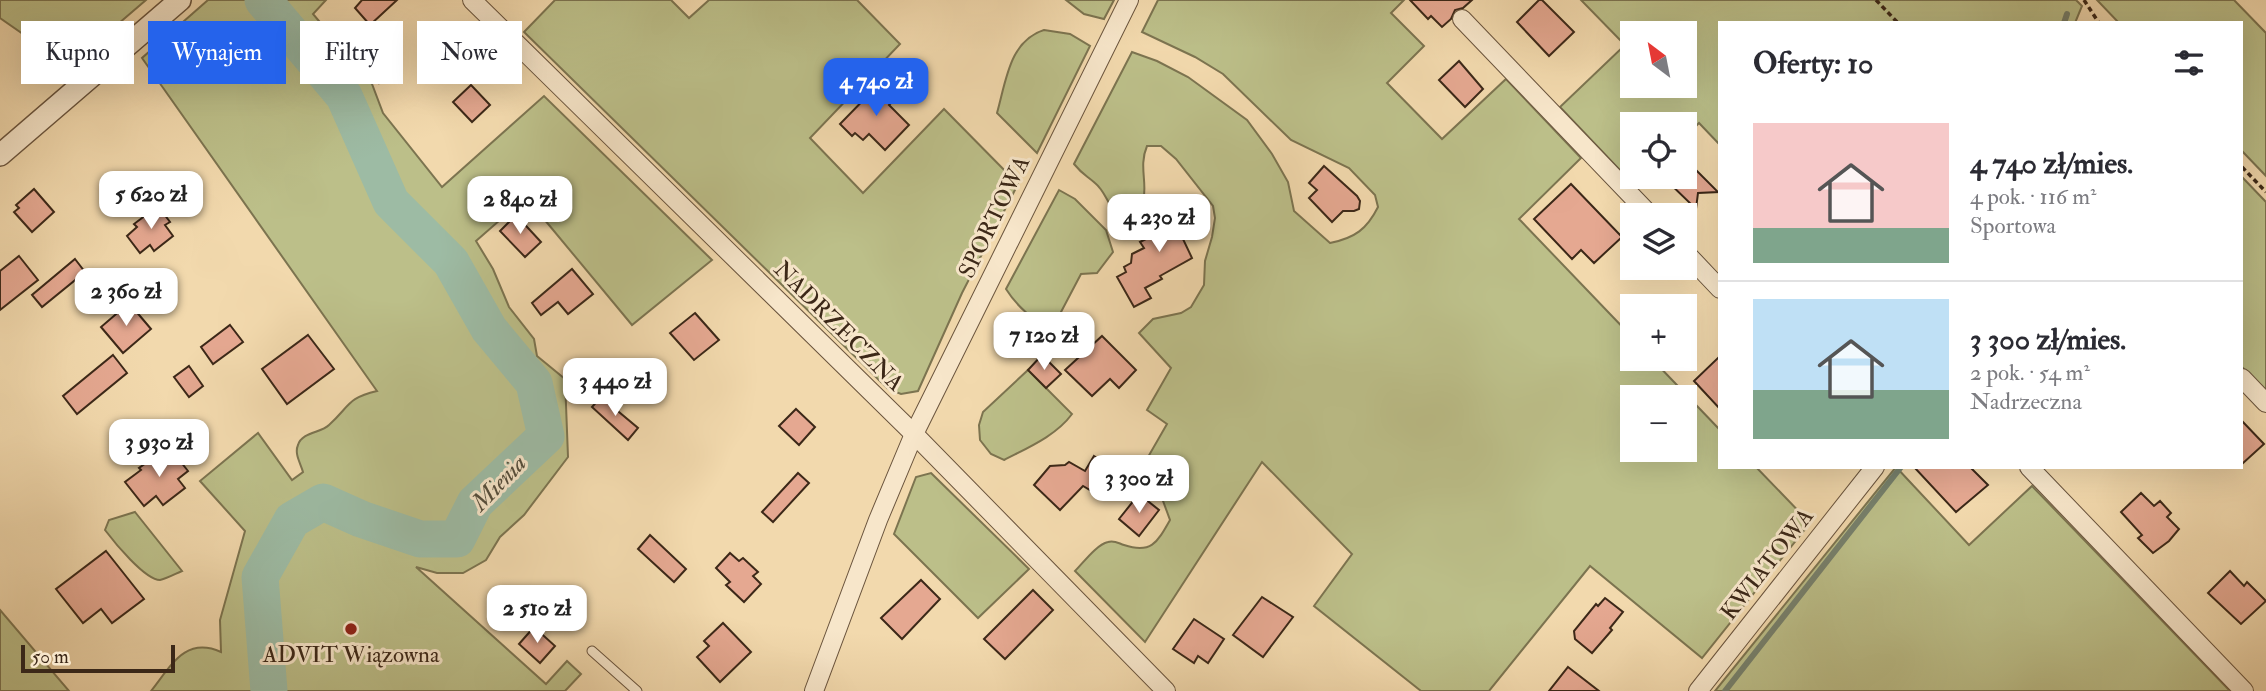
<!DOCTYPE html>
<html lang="pl">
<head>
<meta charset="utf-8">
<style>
  body { margin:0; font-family:"IM FELL Double Pica",serif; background:#f7f7f7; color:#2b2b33; height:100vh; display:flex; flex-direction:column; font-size:26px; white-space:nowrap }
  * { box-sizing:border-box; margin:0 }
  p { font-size:23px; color:#7c7c81 }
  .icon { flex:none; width:38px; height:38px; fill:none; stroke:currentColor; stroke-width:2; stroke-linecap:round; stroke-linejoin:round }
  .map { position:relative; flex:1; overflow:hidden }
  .panel { position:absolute; left:1718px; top:21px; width:525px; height:448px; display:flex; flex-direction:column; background:#fff; border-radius:0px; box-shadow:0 7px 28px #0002 }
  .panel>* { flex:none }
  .guide { position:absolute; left:21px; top:21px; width:665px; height:63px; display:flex; gap:14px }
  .needle { width:46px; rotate:328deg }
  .controls { position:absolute; left:1620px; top:21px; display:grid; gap:14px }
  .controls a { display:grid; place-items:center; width:77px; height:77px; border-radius:0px; background:#fff; box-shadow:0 7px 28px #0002; font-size:35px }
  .scale { position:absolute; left:21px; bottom:18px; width:154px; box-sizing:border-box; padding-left:7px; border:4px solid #3c2818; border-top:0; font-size:19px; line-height:24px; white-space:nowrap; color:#3c2818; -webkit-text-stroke:5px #f7e6ca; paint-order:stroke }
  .price { position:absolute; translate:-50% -60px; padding:0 16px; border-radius:14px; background:#fff; color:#222; font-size:23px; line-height:46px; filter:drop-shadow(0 2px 4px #0008) }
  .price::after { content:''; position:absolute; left:50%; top:42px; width:21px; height:16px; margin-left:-10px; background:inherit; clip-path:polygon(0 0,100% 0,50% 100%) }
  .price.selected { background:#2563eb; color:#fff }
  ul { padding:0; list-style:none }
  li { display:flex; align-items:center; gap:21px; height:175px; padding:0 35px }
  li+li { border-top:2px solid #e1e1e2 }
  li span { display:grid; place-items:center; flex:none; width:196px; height:140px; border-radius:0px; color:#555 }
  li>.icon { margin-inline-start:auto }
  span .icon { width:84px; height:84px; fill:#fffc; stroke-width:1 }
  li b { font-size:30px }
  h2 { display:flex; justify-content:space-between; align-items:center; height:84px; padding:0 35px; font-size:30px }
  .chip { padding:0 24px; border-radius:0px; background:#fff; box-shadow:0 7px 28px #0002; font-size:24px; line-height:63px }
  .chip.selected { background:#2563eb; color:#fff }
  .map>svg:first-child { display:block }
  .green { fill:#bcbf89; stroke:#7c7450; stroke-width:2; fill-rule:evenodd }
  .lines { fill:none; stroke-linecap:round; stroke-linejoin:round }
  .stream { stroke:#76806c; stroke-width:6 }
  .river { stroke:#9dbba4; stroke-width:37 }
  .building { fill:#e5a891; stroke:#3c2818; stroke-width:2 }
  .service-casing { stroke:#6a543d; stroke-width:11 }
  .minor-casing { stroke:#6a543d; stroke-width:20 }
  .tertiary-casing { stroke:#6a543d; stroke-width:24 }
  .path { stroke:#3c2818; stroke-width:3.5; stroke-dasharray:5 3.5; stroke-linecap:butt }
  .service { stroke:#f7e6ca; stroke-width:9 }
  .minor { stroke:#f7e6ca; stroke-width:18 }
  .tertiary { stroke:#f7e6ca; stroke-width:21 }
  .poi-dot { fill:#8f2418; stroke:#f7e6ca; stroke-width:2.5 }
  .labels { text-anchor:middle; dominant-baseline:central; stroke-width:6; stroke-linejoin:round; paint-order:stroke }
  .street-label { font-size:23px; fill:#3c2818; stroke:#f7e6ca }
  .poi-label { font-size:23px; fill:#3c2818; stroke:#f7e6ca }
  .water-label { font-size:24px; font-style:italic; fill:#544d3b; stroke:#f7e6ca }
</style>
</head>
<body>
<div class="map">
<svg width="2266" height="691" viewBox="0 0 2266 691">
  <rect width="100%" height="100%" fill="#f2d9ad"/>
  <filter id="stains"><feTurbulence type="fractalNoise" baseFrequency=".00286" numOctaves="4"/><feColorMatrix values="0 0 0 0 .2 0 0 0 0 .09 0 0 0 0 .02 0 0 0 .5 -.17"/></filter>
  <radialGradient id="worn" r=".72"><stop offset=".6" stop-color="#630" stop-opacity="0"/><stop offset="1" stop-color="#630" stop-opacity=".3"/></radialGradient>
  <g class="green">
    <polygon points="0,0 146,0 69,66 0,18"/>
    <path d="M208 0H326L313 14 372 84 383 113 442 187 544 96 712 260 632 325 544 219 526 214 516 206 476 241 493 269 509 307 534 339 537 356 565 379 568 457 524 515 500 537 486 560 463 573H437L416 567 546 684 567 661 581 674 565 691H151C171 666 185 636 221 652L220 620 245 531 200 481 258 433 292 480 303 472C301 464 294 454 298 445 302 432 321 433 329 425 350 406 347 398 377 391L142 58Z"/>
    <polygon points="555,0 671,0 689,18 709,0 857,0 900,44 810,138 863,193 944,109 1018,184 962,293 918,391 901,394 888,389 524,32"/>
    <polygon points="1066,0 1114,0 1104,19 1084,14"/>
    <path d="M1158 0H1404L1391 13 1424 46 1387 83 1442 139 1506 79 1581 158 1519 219 1633 338V359H1652L1720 430V467H1756L1810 523 1702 658 1590 566 1489 691H1421L1314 606 1352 554 1262 462 1145 642 1075 571C1084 562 1096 545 1108 542 1114 540 1118 543 1124 545 1151 554 1157 543 1170 520L1159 490 1145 474 1148 457 1167 424 1147 410 1171 368 1139 333 1153 319 1181 313 1191 307 1204 285 1205 261 1212 237 1215 218 1213 206 1176 159 1161 146H1147C1135 174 1158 197 1129 220 1108 215 1109 194 1095 183 1086 175 1083 175 1074 164L1132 52 1157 61 1188 77 1247 120 1272 154 1288 182 1294 211 1330 243C1355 238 1367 229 1378 207L1375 195 1349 168 1291 140 1223 74 1195 57 1142 32ZM1633 397H1685V450H1633Z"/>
    <path d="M1581 0H2076L2082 6 2075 23H1720V145L1699 123 1685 137V124H1633V177H1644L1635 186 1560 107 1625 45ZM1633 33H1685V86H1633Z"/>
    <polygon points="2097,0 2234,0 2266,33 2266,176 2242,151 2242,23 2119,23"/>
    <path d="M1044 30 1070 34 1090 46 1037 153 997 113C1006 82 1009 41 1044 30Z"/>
    <polygon points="2242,177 2266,202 2266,392 2242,367"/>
    <path d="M1059 190 1075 199 1106 230 1113 252 1097 273 1081 274 1051 331C1032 318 1018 308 1006 289Z"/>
    <path d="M1028 370 1072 414C1056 436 1027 448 1004 460L991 454 980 440 979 425 983 412Z"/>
    <polygon points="1896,467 1969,545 2032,486 2230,691 1715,691"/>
    <polygon points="931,473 1029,569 978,618 894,534 916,477"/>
    <path d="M135 512 182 571C175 574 166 579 160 580 145 580 114 542 105 530L109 520Z"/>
    <polygon points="0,610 69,691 0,691"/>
  </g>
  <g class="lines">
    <g class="stream">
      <polyline points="2064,23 2067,14"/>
      <polyline points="1725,691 1901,467"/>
    </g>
    <polyline class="river" points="263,0 344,96 391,202 451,262 489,329 534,383 546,436 475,503 457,539 420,539 361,519 323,502 292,520 260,577 269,691"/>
  </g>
  <g class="building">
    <polygon points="362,0 397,0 370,25 355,8"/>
    <polygon points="1410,0 1472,0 1463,8 1455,10 1451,19 1442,27 1431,16 1428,19"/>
    <polygon points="1539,0 1542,0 1574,32 1549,56 1517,22"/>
    <polygon points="369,43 393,71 379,83 355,54"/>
    <polygon points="1459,61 1483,89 1465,107 1439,80"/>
    <polygon points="881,82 897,97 889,105 909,125 885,150 869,134 863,140 855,133 852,136 840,124"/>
    <polygon points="471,85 490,105 472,122 453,102"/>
    <polygon points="1685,159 1718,192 1698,193 1696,209 1663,177 1685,177"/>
    <polygon points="1324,166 1357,196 1360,201 1359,209 1354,211 1343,211 1332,222 1309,198 1317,190 1309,183"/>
    <polygon points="1571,184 1622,237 1594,263 1581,250 1572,259 1534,219"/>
    <polygon points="34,189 54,212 32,232 14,212 19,208 16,205"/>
    <polygon points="1193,204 1204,225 1182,237 1192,258 1160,276 1162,279 1145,288 1151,298 1134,307 1117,277 1126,272 1124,267 1131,263 1132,254 1144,248 1140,242 1152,236 1148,228"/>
    <polygon points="158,206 170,222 165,225 173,236 154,251 150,245 140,253 127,236 137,227 134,224"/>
    <polygon points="516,215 541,242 525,257 500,231"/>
    <polygon points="19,256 38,280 0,310 0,271"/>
    <polygon points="75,259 85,272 42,307 32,295"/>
    <polygon points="572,269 593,294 568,314 558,302 541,315 532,303"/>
    <polygon points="129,303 151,329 123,353 101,327"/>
    <polygon points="695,313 719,340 694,360 670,333"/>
    <polygon points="230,325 243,342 213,364 201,347"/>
    <polygon points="308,335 334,369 287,404 262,369"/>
    <polygon points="1102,336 1136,370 1119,388 1110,379 1092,396 1065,370"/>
    <polygon points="113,355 127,373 77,414 63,396"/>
    <polygon points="1042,355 1061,374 1046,388 1028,370"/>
    <polygon points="1720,356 1720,409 1694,381"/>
    <polygon points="189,366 203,386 189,397 174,377"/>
    <polygon points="601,397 638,428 628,440 592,407"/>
    <polygon points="796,409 815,427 799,445 779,426"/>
    <polygon points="2242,421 2264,444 2242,464"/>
    <polygon points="169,447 188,471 178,479 185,488 163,505 156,496 144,506 125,482 141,470 139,468"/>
    <polygon points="1094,456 1110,466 1095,493 1083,486 1060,510 1034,485 1050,466 1065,465 1069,462 1085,471"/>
    <polygon points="1914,467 1970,467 1988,485 1956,512"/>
    <polygon points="798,473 809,483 773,522 762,512"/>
    <polygon points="2141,493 2154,506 2160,501 2171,513 2167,517 2179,529 2169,541 2153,553 2138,538 2142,535 2121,512"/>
    <polygon points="1139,494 1159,510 1139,536 1119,519"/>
    <polygon points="650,535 686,569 674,582 638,549"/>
    <polygon points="106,551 144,599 112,623 101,609 83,623 56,589"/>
    <polygon points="730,553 739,561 743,558 758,572 753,576 761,584 744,602 726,585 730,582 716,568"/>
    <polygon points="2230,571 2244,586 2247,582 2266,601 2241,624 2208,593"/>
    <polygon points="921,580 940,599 902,639 881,618"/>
    <polygon points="1033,590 1053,610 1005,659 984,639"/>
    <polygon points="1262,597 1293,617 1263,657 1233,635"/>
    <polygon points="1605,598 1623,612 1610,628 1612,630 1592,653 1575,639 1574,631 1596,604 1598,606"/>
    <polygon points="1194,619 1224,639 1208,663 1198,656 1194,663 1173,649"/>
    <polygon points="723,623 751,652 720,682 697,657 709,646 704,641"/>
    <polygon points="534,627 555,646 540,663 519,644"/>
    <polygon points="1568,667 1599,691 1549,691"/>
  </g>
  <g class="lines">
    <defs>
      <polyline id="service" points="592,651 637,691"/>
      <g id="minor">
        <polyline points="472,0 914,434 1166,691"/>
        <polyline points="1462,19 1650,215"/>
        <polyline points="1685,252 1720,289"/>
        <polyline points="2242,378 2266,403"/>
        <polyline points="2029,467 2244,691"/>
        <polyline points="814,691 878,520 914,434 1129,0"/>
        <polyline points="1698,691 1875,467"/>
      </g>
      <polyline id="tertiary" points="0,155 180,0"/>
    </defs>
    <use href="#service" class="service-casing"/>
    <use href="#minor" class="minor-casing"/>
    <use href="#tertiary" class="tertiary-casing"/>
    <g class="path">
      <polyline points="1876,0 1898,23"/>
      <polyline points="2084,0 2099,23"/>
      <polyline points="2242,167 2266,192"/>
    </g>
    <use href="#service" class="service"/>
    <use href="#minor" class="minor"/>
    <use href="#tertiary" class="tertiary"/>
  </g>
  <circle class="poi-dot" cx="351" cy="629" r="7"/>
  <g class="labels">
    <g class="street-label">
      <text transform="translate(994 217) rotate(-64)">SPORTOWA</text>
      <text transform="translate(839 326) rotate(45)">NADRZECZNA</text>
      <text transform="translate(1767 564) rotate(-52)">KWIATOWA</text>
    </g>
    <g class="poi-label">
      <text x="351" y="654">ADVIT Wiązowna</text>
    </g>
    <g class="water-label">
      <text transform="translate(499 483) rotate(-46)">Mienia</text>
    </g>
  </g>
  <rect width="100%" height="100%" filter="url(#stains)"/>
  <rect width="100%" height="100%" fill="url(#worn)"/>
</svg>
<div class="controls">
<a><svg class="needle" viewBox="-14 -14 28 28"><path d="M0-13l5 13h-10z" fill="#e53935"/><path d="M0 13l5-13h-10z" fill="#7c7c81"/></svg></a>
<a><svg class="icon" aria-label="locate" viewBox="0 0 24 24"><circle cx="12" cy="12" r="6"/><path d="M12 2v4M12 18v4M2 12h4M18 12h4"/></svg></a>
<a><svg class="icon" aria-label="layers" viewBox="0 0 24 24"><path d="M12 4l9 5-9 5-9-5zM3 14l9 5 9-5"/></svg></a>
<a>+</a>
<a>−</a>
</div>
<div class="scale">50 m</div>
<b class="price selected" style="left:876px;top:118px">4 740 zł</b>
<b class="price" style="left:151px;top:231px">5 620 zł</b>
<b class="price" style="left:520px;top:236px">2 840 zł</b>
<b class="price" style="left:1159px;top:254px">4 230 zł</b>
<b class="price" style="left:126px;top:328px">2 360 zł</b>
<b class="price" style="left:1044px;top:372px">7 120 zł</b>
<b class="price" style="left:615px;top:418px">3 440 zł</b>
<b class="price" style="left:159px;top:479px">3 930 zł</b>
<b class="price" style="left:1139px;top:515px">3 300 zł</b>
<b class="price" style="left:537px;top:645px">2 510 zł</b>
<div class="guide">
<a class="chip">Kupno</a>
<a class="chip selected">Wynajem</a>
<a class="chip">Filtry</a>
<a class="chip">Nowe</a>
</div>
<section class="panel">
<h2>Oferty: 10<svg class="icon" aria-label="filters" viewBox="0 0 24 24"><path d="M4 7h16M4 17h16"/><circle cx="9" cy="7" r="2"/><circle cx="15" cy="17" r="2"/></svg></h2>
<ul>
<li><span style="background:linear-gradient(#f6c9c9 75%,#7fa58c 0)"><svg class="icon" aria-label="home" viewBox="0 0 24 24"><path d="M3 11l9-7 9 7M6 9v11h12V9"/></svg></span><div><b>4 740 zł/mies.</b><p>4 pok. · 116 m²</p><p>Sportowa</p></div></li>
<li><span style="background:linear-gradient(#bfe0f5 65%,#7fa58c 0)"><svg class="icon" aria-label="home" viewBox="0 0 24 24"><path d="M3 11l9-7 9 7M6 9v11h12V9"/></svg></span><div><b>3 300 zł/mies.</b><p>2 pok. · 54 m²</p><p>Nadrzeczna</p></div></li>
</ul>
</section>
</div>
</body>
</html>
